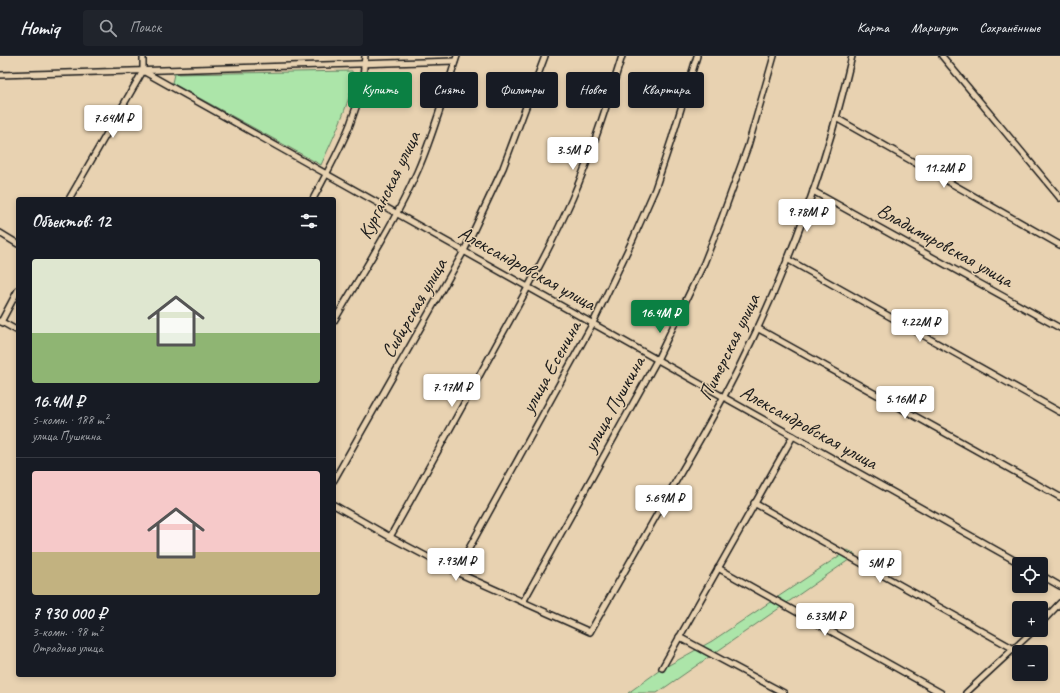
<!DOCTYPE html>
<html lang="ru">
<head>
<meta charset="utf-8">
<style>
  body { margin:0; font-family:Caveat,sans-serif; background:#20242c; color:#f1f3f6; height:100vh; display:flex; flex-direction:column; font-size:15px; white-space:nowrap }
  * { box-sizing:border-box; margin:0 }
  p { font-size:13px; color:#9ea1a6 }
  .icon { flex:none; width:22px; height:22px; fill:none; stroke:currentColor; stroke-width:2; stroke-linecap:round; stroke-linejoin:round }
  .map { position:relative; flex:1; overflow:hidden }
  .drawer { position:absolute; left:16px; top:141px; width:320px; height:480px; display:flex; flex-direction:column; background:#171b24; border-radius:4px; box-shadow:0 2px 6px #0003 }
  .drawer>* { flex:none }
  .guide { position:absolute; left:348px; top:16px; width:380px; height:36px; display:flex; gap:8px }
  .tools { position:absolute; left:1012px; top:501px; display:grid; gap:8px }
  .tools a { display:grid; place-items:center; width:36px; height:36px; border-radius:4px; background:#171b24; box-shadow:0 2px 6px #0003; font-size:20px }
  .price { position:absolute; translate:-50% -34px; padding:0 9px; border-radius:4px; background:#fff; color:#222; font-size:13px; line-height:26px; filter:drop-shadow(0 1px 2px #0008) }
  .price::after { content:''; position:absolute; left:50%; top:24px; width:12px; height:9px; margin-left:-6px; background:inherit; clip-path:polygon(0 0,100% 0,50% 100%) }
  .price.active { background:#0b8043; color:#fff }
  ul { padding:0; list-style:none }
  li { display:grid; align-content:center; gap:8px; height:212px; padding:0 16px }
  li+li { border-top:1px solid #363941 }
  li span { display:grid; place-items:center; height:124px; border-radius:4px; color:#555 }
  li>.icon { margin-inline-start:auto }
  span .icon { width:72px; height:72px; fill:#fffc; stroke-width:1 }
  li b { font-size:17px }
  h2 { display:flex; justify-content:space-between; align-items:center; height:48px; padding:0 16px; font-size:17px }
  .chip { padding:0 14px; border-radius:4px; background:#171b24; box-shadow:0 2px 6px #0003; font-size:14px; line-height:36px }
  .chip.active { background:#0b8043; color:#fff }
  header { display:flex; align-items:center; gap:24px; box-sizing:border-box; height:56px; padding:0 20px; background:#171b24; border-bottom:1px solid #363941 }
  header strong { font-size:19px }
  nav { display:flex; gap:22px; margin-inline-start:auto; font-size:14px }
  .search { width:280px; height:36px; background:#20242c; display:flex; align-items:center; gap:10px; box-sizing:border-box; padding:0 14px; border-radius:4px; color:#9ea1a6; font-size:15px }
  .map>svg:first-child { display:block }
  .green { fill:#ace5a9; stroke:#648062 }
  .lines { fill:none; stroke-linecap:round; stroke-linejoin:round }
  .street-casing { stroke:#1c1c1c; stroke-width:8 }
  .street { stroke:#e8d2b1; stroke-width:5 }
  .labels { text-anchor:middle; dominant-baseline:central; stroke-width:3; stroke-linejoin:round; paint-order:stroke }
  .street-label { font-size:20px; fill:#1c1c1c; stroke:#e8d2b1 }
</style>
</head>
<body>
<header>
<strong>Homiq</strong>
<div class="search"><svg class="icon" aria-label="search" viewBox="0 0 24 24"><circle cx="10" cy="10" r="6"/><path d="M15 15l6 6"/></svg>Поиск</div>
<nav><a>Карта</a><a>Маршрут</a><a>Сохранённые</a></nav>
</header>
<div class="map">
<svg width="1060" height="637" viewBox="0 0 1060 637">
  <rect width="100%" height="100%" fill="#e8d2b1"/>
  <filter id="ink" filterUnits="userSpaceOnUse"><feTurbulence type="fractalNoise" baseFrequency=".025" numOctaves="2"/><feDisplacementMap in="SourceGraphic" scale="8" xChannelSelector="R" yChannelSelector="G"/><feConvolveMatrix kernelMatrix="1 2 1 2 8 2 1 2 1" color-interpolation-filters="sRGB"/></filter>
  <g filter="url(#ink)">
    <g class="green">
      <path d="M352 15C358 32 329 91 321 109L172 27 174 18Z"/>
      <polygon points="848,494 856,499 657,637 628,637 660,614 712,585"/>
    </g>
    <g class="lines">
      <defs>
        <g id="street">
          <polyline points="942,0 1060,142"/>
          <polyline points="143,15 1021,508"/>
          <polyline points="0,19 455,5"/>
          <polyline points="836,62 1060,189"/>
          <polyline points="813,135 1060,272"/>
          <polyline points="69,143 143,15 143,0"/>
          <path d="M313 143C339 94 362 57 365 0"/>
          <polyline points="0,177 18,188"/>
          <polyline points="787,203 1060,356"/>
          <polyline points="0,265 18,275"/>
          <path d="M334 265C362 217 395 166 417 116 434 78 444 39 457 0"/>
          <polyline points="1,266 18,234"/>
          <polyline points="757,272 1060,441"/>
          <polyline points="334,424 464,195 503,112 545,0"/>
          <polyline points="754,447 1014,593"/>
          <path d="M334 449 390 481 456 516 590 576C620 523 650 471 680 418 701 382 722 346 740 309 789 211 827 107 852 0"/>
          <path d="M390 481C425 419 459 356 494 293 521 244 549 195 572 143 592 97 607 48 622 0"/>
          <polyline points="718,512 941,637"/>
          <polyline points="456,516 593,267 633,183 655,133 672,82 697,0"/>
          <polyline points="1041,519 1060,530"/>
          <polyline points="523,546 657,304 704,207 721,164 748,90 774,0"/>
          <polyline points="1041,567 1060,547"/>
          <polyline points="679,581 784,637"/>
          <polyline points="662,612 793,380"/>
          <polyline points="966,637 1034,574"/>
        </g>
      </defs>
      <use href="#street" class="street-casing"/>
      <use href="#street" class="street"/>
    </g>
  </g>
  <g class="labels">
    <g class="street-label">
      <text transform="translate(389 129) rotate(-64)">Курганская улица</text>
      <text transform="translate(945 189) rotate(29)">Владимировская улица</text>
      <text transform="translate(527 212) rotate(29)">Александровская улица</text>
      <text transform="translate(414 252) rotate(-60)">Сибирская улица</text>
      <text transform="translate(729 291) rotate(-64)">Питерская улица</text>
      <text transform="translate(551 311) rotate(-61)">улица Есенина</text>
      <text transform="translate(614 348) rotate(-61)">улица Пушкина</text>
      <text transform="translate(809 371) rotate(29)">Александровская улица</text>
    </g>
  </g>
</svg>
<div class="tools">
<a><svg class="icon" aria-label="locate" viewBox="0 0 24 24"><circle cx="12" cy="12" r="6"/><path d="M12 2v4M12 18v4M2 12h4M18 12h4"/></svg></a>
<a>+</a>
<a>−</a>
</div>
<b class="price" style="left:113px;top:83px">7.64M ₽</b>
<b class="price" style="left:573px;top:115px">3.5M ₽</b>
<b class="price" style="left:944px;top:133px">11.2M ₽</b>
<b class="price" style="left:807px;top:177px">9.78M ₽</b>
<b class="price active" style="left:660px;top:278px">16.4M ₽</b>
<b class="price" style="left:920px;top:287px">4.22M ₽</b>
<b class="price" style="left:452px;top:352px">7.17M ₽</b>
<b class="price" style="left:905px;top:364px">5.16M ₽</b>
<b class="price" style="left:664px;top:463px">5.69M ₽</b>
<b class="price" style="left:456px;top:526px">7.93M ₽</b>
<b class="price" style="left:880px;top:528px">5M ₽</b>
<b class="price" style="left:825px;top:581px">6.33M ₽</b>
<div class="guide">
<a class="chip active">Купить</a>
<a class="chip">Снять</a>
<a class="chip">Фильтры</a>
<a class="chip">Новое</a>
<a class="chip">Квартира</a>
</div>
<section class="drawer">
<h2>Объектов: 12<svg class="icon" aria-label="filters" viewBox="0 0 24 24"><path d="M4 7h16M4 17h16"/><circle cx="9" cy="7" r="2"/><circle cx="15" cy="17" r="2"/></svg></h2>
<ul>
<li><span style="background:linear-gradient(#dfe7d0 60%,#8fb573 0)"><svg class="icon" aria-label="home" viewBox="0 0 24 24"><path d="M3 11l9-7 9 7M6 9v11h12V9"/></svg></span><div><b>16.4M ₽</b><p>5-комн. · 188 m²</p><p>улица Пушкина</p></div></li>
<li><span style="background:linear-gradient(#f6c9c9 65%,#c2b280 0)"><svg class="icon" aria-label="home" viewBox="0 0 24 24"><path d="M3 11l9-7 9 7M6 9v11h12V9"/></svg></span><div><b>7 930 000 ₽</b><p>3-комн. · 98 m²</p><p>Отрадная улица</p></div></li>
</ul>
</section>
</div>
</body>
</html>
